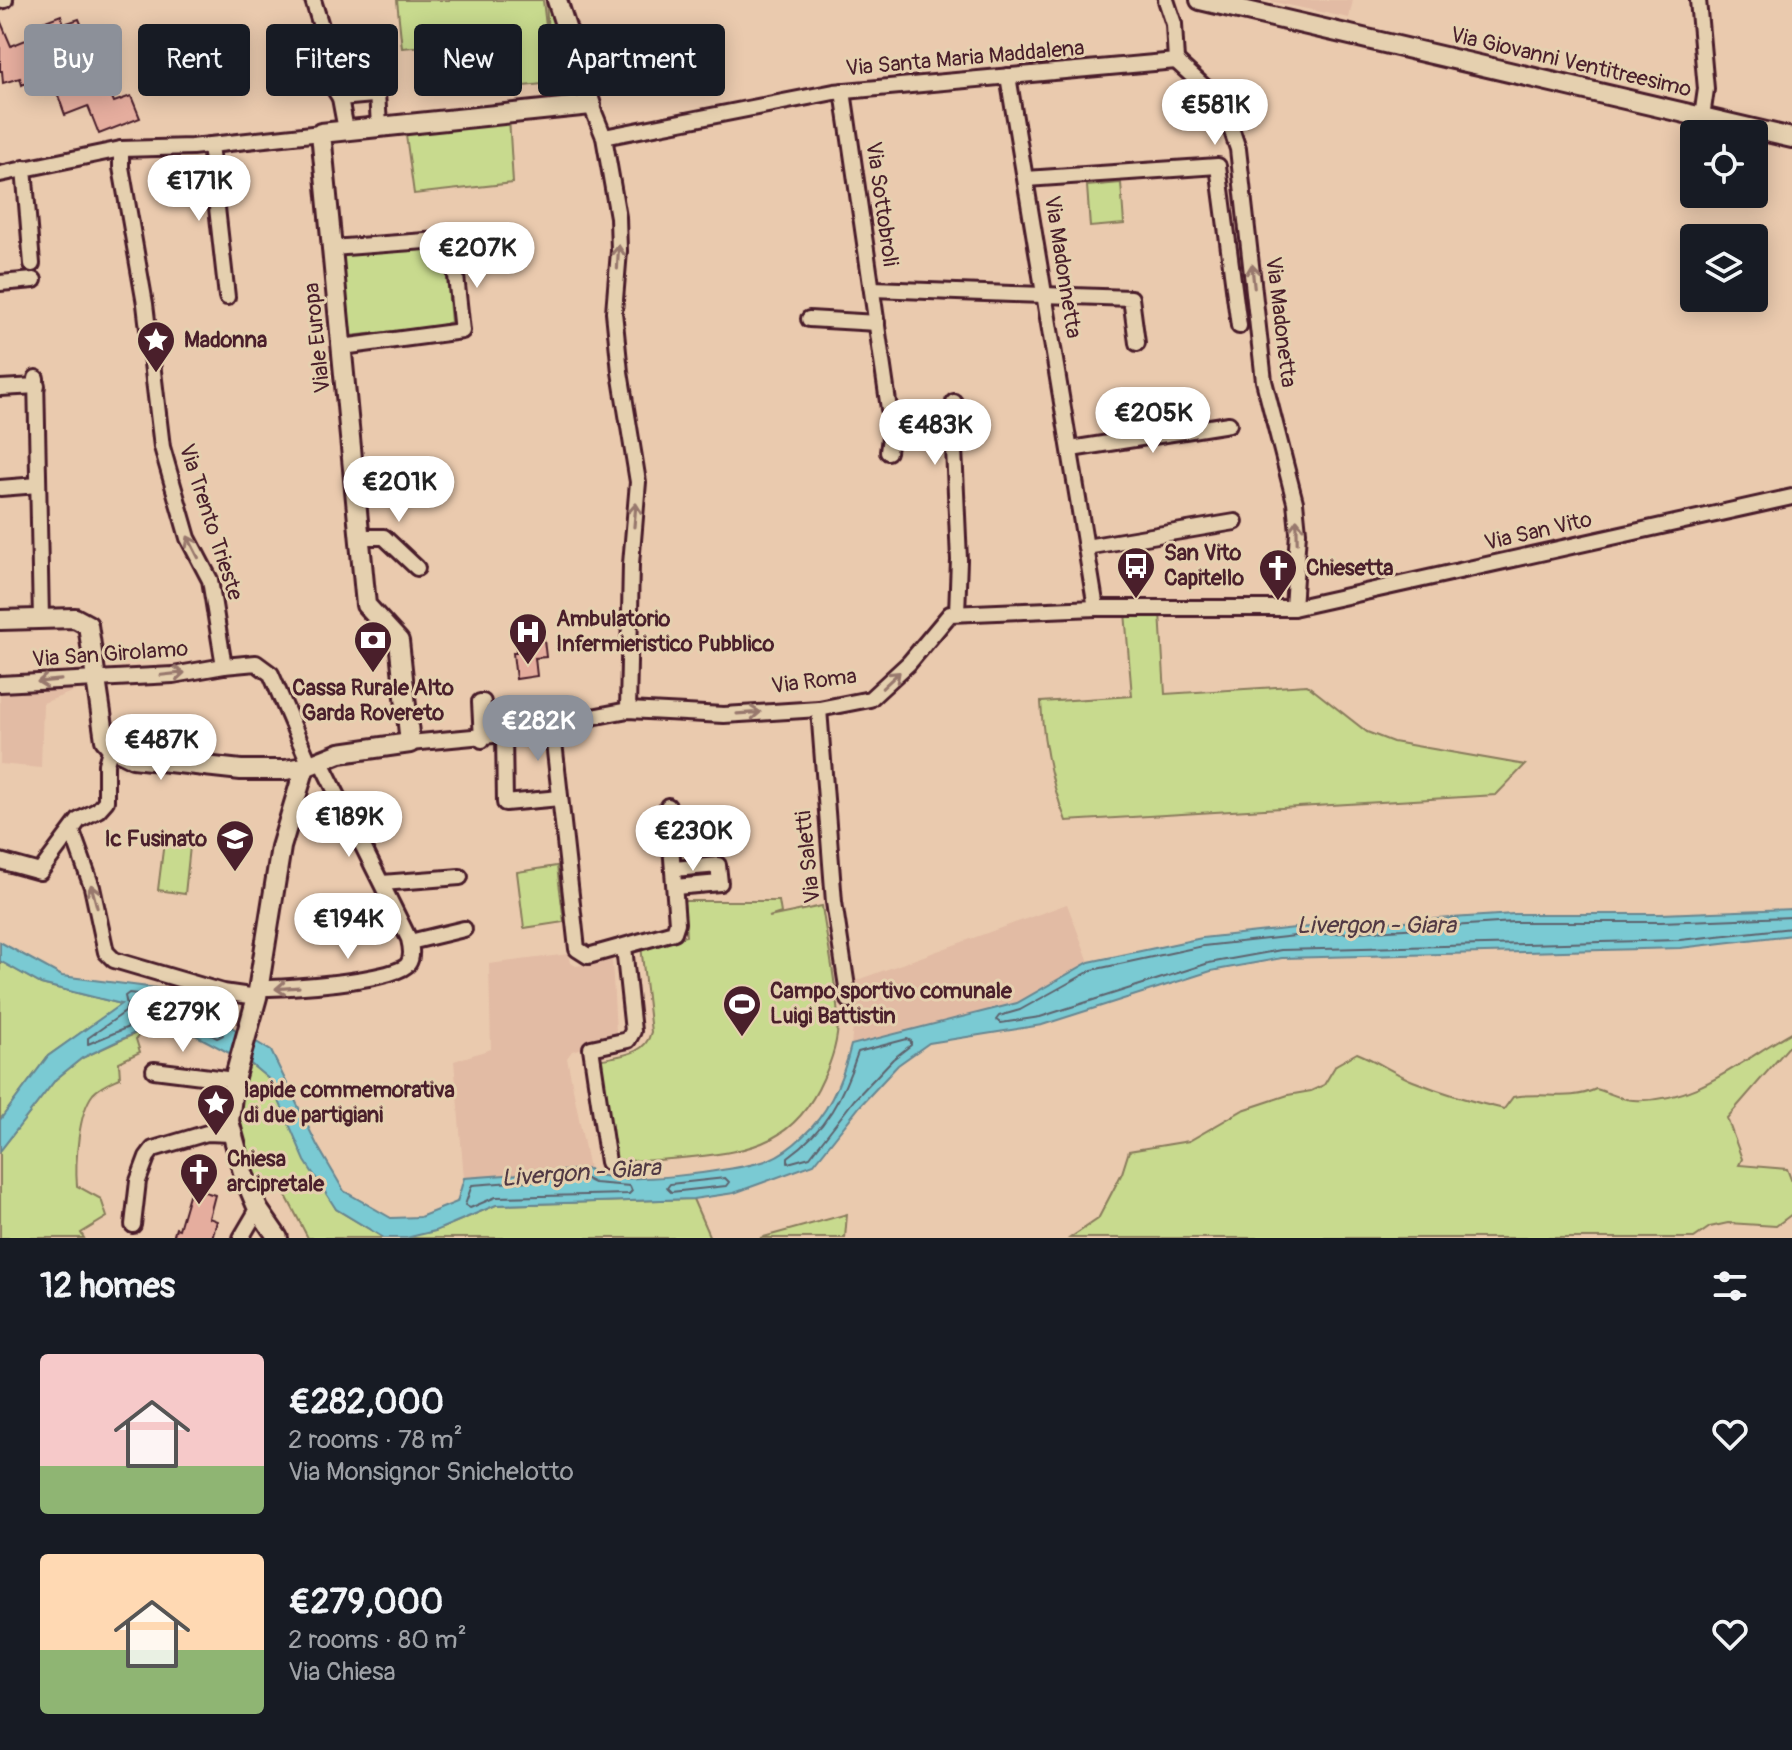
<!DOCTYPE html>
<html lang="en">
<head>
<meta charset="utf-8">
<style>
  body { margin:0; font-family:Pangolin,sans-serif; background:#20242c; color:#f1f3f6; height:100vh; display:flex; flex-direction:column; font-size:30px; white-space:nowrap }
  * { box-sizing:border-box; margin:0 }
  p { font-size:26px; color:#9ea1a6 }
  .icon { flex:none; width:44px; height:44px; fill:none; stroke:currentColor; stroke-width:2; stroke-linecap:round; stroke-linejoin:round }
  .map { position:relative; height:1238px; overflow:hidden }
  .sheet { display:flex; flex-direction:column; background:#171b24; flex:1 }
  .sheet>* { flex:none }
  .top-card { position:absolute; left:24px; top:24px; width:800px; height:72px; display:flex; gap:16px }
  .buttons { position:absolute; left:1680px; top:120px; display:grid; gap:16px }
  .buttons a { display:grid; place-items:center; width:88px; height:88px; border-radius:8px; background:#171b24; box-shadow:0 4px 20px #0003; font-size:40px }
  .price { position:absolute; translate:-50% -68px; padding:0 18px; border-radius:28px; background:#fff; color:#222; font-size:26px; line-height:52px; filter:drop-shadow(0 2px 4px #0008) }
  .price::after { content:''; position:absolute; left:50%; top:48px; width:24px; height:18px; margin-left:-12px; background:inherit; clip-path:polygon(0 0,100% 0,50% 100%) }
  .price.on { background:#8c9099; color:#fff }
  ul { padding:0; list-style:none }
  li { display:flex; align-items:center; gap:24px; height:200px; padding:0 40px }
  li span { display:grid; place-items:center; flex:none; width:224px; height:160px; border-radius:8px; color:#555 }
  li>.icon { margin-inline-start:auto }
  span .icon { width:96px; height:96px; fill:#fffc; stroke-width:1 }
  li b { font-size:34px }
  h2 { display:flex; justify-content:space-between; align-items:center; height:96px; padding:0 40px; font-size:34px }
  .chip { padding:0 28px; border-radius:8px; background:#171b24; box-shadow:0 4px 20px #0003; font-size:28px; line-height:72px }
  .chip.on { background:#8c9099; color:#fff }
  .map>svg:first-child { display:block }
  .built { fill:#e2bba4 }
  .green { fill:#c8da8e; stroke:#897c5c; stroke-width:2 }
  .water { fill:#7acad3; stroke:#678690; stroke-width:2 }
  .lines { fill:none; stroke-linecap:round; stroke-linejoin:round }
  .shore { stroke:#5d636e; stroke-width:2 }
  .building { fill:#e5ad9e; stroke:#4a1f2b; stroke-width:2 }
  .street-tunnel { stroke:#caa894; stroke-width:14; stroke-dasharray:14 7; stroke-linecap:butt }
  .street-casing { stroke:#4a1f2b; stroke-width:20 }
  .secondary-casing { stroke:#4a1f2b; stroke-width:24 }
  .street { stroke:#e5d0af; stroke-width:14 }
  .secondary { stroke:#e5d0af; stroke-width:18 }
  .oneway { stroke:#98786d }
  .labels { text-anchor:middle; dominant-baseline:central; stroke-width:6; stroke-linejoin:round; paint-order:stroke }
  .street-label { font-size:22px; fill:#4a1f2b; stroke:#e5d0af }
  .poi-label { font-size:22px; font-weight:bold; fill:#4a1f2b; stroke:#e5d0af; text-anchor:start }
  .water-label { font-size:24px; font-style:italic; fill:#513944; stroke:#e5d0af }
</style>
</head>
<body>
<div class="map">
<svg width="1792" height="1238" viewBox="0 0 1792 1238">
  <rect width="100%" height="100%" fill="#eacaae"/>
  <filter id="ink" filterUnits="userSpaceOnUse"><feTurbulence type="fractalNoise" baseFrequency=".0125" numOctaves="2"/><feDisplacementMap in="SourceGraphic" scale="16" xChannelSelector="R" yChannelSelector="G"/><feConvolveMatrix kernelMatrix="1 2 1 2 8 2 1 2 1" color-interpolation-filters="sRGB"/></filter>
  <g filter="url(#ink)">
    <g class="built">
      <polygon points="1265,0 1353,0 1349,18"/>
      <polygon points="0,685 88,686 43,703 41,768 0,764"/>
      <polygon points="1067,904 1089,962 1017,1003 851,1045 854,1018 849,983"/>
      <polygon points="569,954 571,963 576,966 612,960 616,1032 607,1042 572,1051 567,1058 589,1169 464,1178 454,1061 491,1049 489,964"/>
    </g>
    <g class="green">
      <polygon points="397,0 543,0 549,53 546,0 552,0 582,93 573,103 554,104 552,83 484,90 479,33 474,34 474,42 402,48"/>
      <polygon points="509,117 513,183 414,194 405,128"/>
      <polygon points="1121,183 1124,224 1090,227 1087,186"/>
      <polygon points="444,243 451,322 439,326 350,336 342,254"/>
      <path d="M1125 612H1160L1165 694 1307 685 1367 732 1393 742 1525 765 1496 795 1066 821C1051 782 1043 744 1041 702L1132 696Z"/>
      <polygon points="165,834 191,837 185,894 158,890"/>
      <polygon points="557,866 564,922 524,928 517,872"/>
      <path d="M684 901H779L781 913 769 917 822 906C827 943 837 983 838 1021 838 1040 831 1062 823 1079 796 1141 754 1151 692 1157 665 1160 640 1162 613 1160L598 1060C620 1055 645 1056 651 1032L641 946 686 936Z"/>
      <polygon points="0,961 41,984 122,1004 48,1056 0,1120"/>
      <path d="M143 1030 136 1039 140 1052 119 1062 120 1078C111 1082 100 1086 93 1094 78 1113 75 1163 77 1186L101 1199 107 1217 81 1233 84 1238H0V1151L56 1079 82 1058Z"/>
      <path d="M1792 1032V1043L1727 1118 1742 1159 1739 1165 1787 1169 1792 1182V1214L1776 1226 1728 1223 1710 1227 1694 1238H1070L1098 1219 1122 1173 1129 1151 1189 1141 1243 1110 1288 1095 1311 1091 1324 1085 1336 1065 1357 1053C1377 1061 1394 1073 1413 1081 1443 1093 1473 1102 1504 1109L1513 1097C1542 1091 1569 1102 1596 1089 1608 1092 1622 1100 1633 1100 1695 1104 1741 1060 1792 1032Z"/>
      <polygon points="246,1060 270,1080 336,1209 384,1238 308,1238 279,1182 254,1190 237,1157 237,1094"/>
      <polygon points="693,1199 710,1238 391,1238 435,1231 496,1205"/>
      <polygon points="847,1214 845,1238 760,1238"/>
    </g>
    <g class="water">
      <path d="M1792 909V935L1680 948 1282 958 1211 971 1042 1025 929 1043 898 1065 860 1106 814 1164 734 1193 693 1199 496 1205 435 1231 406 1238H384L336 1209 305 1161 270 1080 246 1060 253 1040 271 1051 317 1145 344 1191 391 1218 420 1217 457 1202 464 1178 589 1169C603 1190 743 1170 768 1160 780 1155 794 1145 803 1136 830 1112 843 1079 851 1045L1017 1003 1089 962 1202 938 1295 928 1514 914H1661Z"/>
      <polygon points="0,942 62,976 164,989 240,1032 233,1055 182,1028 145,1028 82,1058 56,1079 0,1151 0,1120 48,1056 121,1004 41,984 0,961"/>
    </g>
    <g class="lines">
      <g class="shore">
        <polyline points="1792,917 1661,922 1514,922 1295,936 1203,946 1092,970 1020,1010 999,1016 996,1020 1001,1023 1040,1017 1209,963 1281,950 1680,940 1792,928"/>
        <polygon points="129,993 162,997 221,1031 223,1035 217,1038 184,1020 145,1020 88,1044 88,1038 125,1012 127,1005 125,996"/>
        <path d="M907 1039 911 1041V1045L893 1059 854 1100 810 1157 788 1163V1157C826 1130 843 1097 858 1052Z"/>
        <polygon points="582,1177 594,1183 630,1186 632,1191 629,1194 496,1197 470,1208 465,1205 472,1185"/>
        <polygon points="725,1178 729,1182 726,1186 671,1192 667,1188 670,1184"/>
      </g>
    </g>
    <g class="building">
      <polygon points="61,15 64,24 79,19 114,102 131,96 140,118 99,134 88,106 65,115 49,70 22,85 20,78 3,83 2,71 0,71 0,20 11,46 36,36 32,26"/>
      <polygon points="535,637 535,641 544,640 546,657 535,658 537,676 516,679 513,653 516,653 516,647 526,646 525,638"/>
      <polygon points="191,1188 215,1195 209,1218 217,1221 212,1238 173,1238 176,1228 179,1229"/>
    </g>
    <g class="lines">
      <polyline class="street-tunnel" points="533,706 534,715"/>
      <defs>
        <g id="street">
          <polyline points="313,0 337,78 335,90 340,98 346,130"/>
          <polyline points="1166,0 1174,24 1176,61"/>
          <polyline points="1698,0 1706,89 1702,117"/>
          <polyline points="0,1 5,0"/>
          <polyline points="1176,61 1223,104 1238,149 1264,381 1295,502 1298,532 1293,608"/>
          <polyline points="1008,76 1096,608"/>
          <polyline points="337,78 374,79 377,92 373,95 340,98"/>
          <polyline points="843,91 889,409 893,415 940,416 953,426 959,560 957,613"/>
          <polyline points="377,92 379,126"/>
          <polyline points="591,105 604,137 618,217 619,251 614,312 620,372 638,482 631,564 628,710"/>
          <polyline points="604,137 834,92 1176,61"/>
          <polyline points="210,145 227,297"/>
          <polyline points="121,149 121,167 145,304 162,447 188,538 210,580 224,666 256,663 271,674 310,765"/>
          <polyline points="24,168 32,264"/>
          <polyline points="0,174 121,149 192,147 321,133"/>
          <polyline points="1026,179 1218,166 1239,326"/>
          <polyline points="332,248 452,239 462,331 342,347"/>
          <polyline points="0,283 34,280"/>
          <polyline points="872,289 1131,298 1137,343"/>
          <polyline points="809,319 877,323"/>
          <polyline points="36,378 41,619"/>
          <polyline points="0,388 37,386"/>
          <polyline points="949,422 955,415 954,402"/>
          <polyline points="1071,449 1229,424"/>
          <polyline points="888,452 893,415"/>
          <polyline points="0,488 38,485"/>
          <polyline points="361,537 384,537 417,568"/>
          <polyline points="1086,547 1235,522"/>
          <polyline points="0,684 173,675 224,666"/>
          <polyline points="819,709 834,902 849,1000"/>
          <polyline points="552,724 577,949 588,956 674,932 677,923 668,806"/>
          <polyline points="504,734 505,803 560,798"/>
          <polyline points="482,740 480,702 483,702"/>
          <polyline points="410,743 504,734 628,710 724,715 819,709 870,699 909,663 950,614 1096,608 1293,608 1792,497"/>
          <polyline points="72,831 92,887 106,952 114,960 223,992 257,997"/>
          <polyline points="0,861 40,872 79,820 98,810 106,801 106,764 111,747"/>
          <polyline points="674,869 718,865 720,883 675,887"/>
          <polyline points="382,883 460,877"/>
          <polyline points="410,942 464,929"/>
          <path d="M259 988C282 989 396 981 408 964 413 957 411 947 409 939L320 760"/>
          <polyline points="154,1070 234,1080"/>
          <polyline points="608,1162 591,1048 628,1040 633,1031 624,947"/>
          <polyline points="133,1225 138,1181 147,1157 153,1149 207,1133 231,1134"/>
          <polyline points="241,1238 258,1209"/>
        </g>
        <g id="secondary">
          <polyline points="1200,0 1792,138"/>
          <polyline points="0,620 75,618 88,625 105,740 111,747 133,758 241,770 285,770 305,767 340,753 410,743 399,641 366,605 321,133 591,105 557,0"/>
          <polyline points="278,1238 258,1209 244,1176 229,1121 234,1080 257,997 281,847 305,767"/>
        </g>
      </defs>
      <use href="#street" class="street-casing"/>
      <use href="#secondary" class="secondary-casing"/>
      <use href="#street" class="street"/>
      <use href="#secondary" class="secondary"/>
    </g>
    <defs><path id="oneway-shaft" d="M-6 0H5M1.5-3L5.5 0L1.5 3" fill="none" stroke-width="1.6" stroke-linecap="round" stroke-linejoin="round" transform="scale(2)"/></defs>
    <g class="oneway">
      <use href="#oneway-shaft" transform="translate(618 257) rotate(-87)"/>
      <use href="#oneway-shaft" transform="translate(1253 276) rotate(-96)"/>
      <use href="#oneway-shaft" transform="translate(635 515) rotate(-85)"/>
      <use href="#oneway-shaft" transform="translate(1297 531) rotate(-91)"/>
      <use href="#oneway-shaft" transform="translate(193 547) rotate(-117)"/>
      <use href="#oneway-shaft" transform="translate(173 674) rotate(-6)"/>
      <use href="#oneway-shaft" transform="translate(891 680) rotate(-43)"/>
      <use href="#oneway-shaft" transform="translate(49 681) rotate(175)"/>
      <use href="#oneway-shaft" transform="translate(749 713) rotate(-4)"/>
      <use href="#oneway-shaft" transform="translate(94 896) rotate(-105)"/>
      <use href="#oneway-shaft" transform="translate(287 988) rotate(176)"/>
    </g>
  </g>
  <defs>
    <symbol id="sight-pin" viewBox="-11 -11 22 30"><path d="M0 17L-7.5 6A9.5 9.5 0 1 1 7.5 6Z" fill="#4a1f2b" stroke="#e5d0af"/><path d="M0-6L1.8-2.2L6-1.7L2.9 1.2L3.7 5.4L0 3.3L-3.7 5.4L-2.9 1.2L-6-1.7L-1.8-2.2Z" fill="#fff"/></symbol>
    <symbol id="bus-pin" viewBox="-11 -11 22 30"><path d="M0 17L-7.5 6A9.5 9.5 0 1 1 7.5 6Z" fill="#4a1f2b" stroke="#e5d0af"/><path d="M-5-6H5V4H4V6H2V4H-2V6H-4V4H-5ZM-3.5-4V0h7V-4ZM-3.5 1.2v1.5H-2V1.2ZM2 1.2v1.5H3.5V1.2Z" fill="#fff"/></symbol>
    <symbol id="church-pin" viewBox="-11 -11 22 30"><path d="M0 17L-7.5 6A9.5 9.5 0 1 1 7.5 6Z" fill="#4a1f2b" stroke="#e5d0af"/><path d="M-1.2-6h2.4v3.5h3.3v2.4h-3.3V6h-2.4V-.1h-3.3v-2.4h3.3Z" fill="#fff"/></symbol>
    <symbol id="hospital-pin" viewBox="-11 -11 22 30"><path d="M0 17L-7.5 6A9.5 9.5 0 1 1 7.5 6Z" fill="#4a1f2b" stroke="#e5d0af"/><path d="M-5-5h3v3.5h4V-5h3V5h-3V1.5h-4V5h-3Z" fill="#fff"/></symbol>
    <symbol id="bank-pin" viewBox="-11 -11 22 30"><path d="M0 17L-7.5 6A9.5 9.5 0 1 1 7.5 6Z" fill="#4a1f2b" stroke="#e5d0af"/><path d="M-6-4H6V4H-6ZM0-2.3a2.3 2.3 0 1 0 0 4.6a2.3 2.3 0 1 0 0-4.6Z" fill="#fff"/></symbol>
    <symbol id="school-pin" viewBox="-11 -11 22 30"><path d="M0 17L-7.5 6A9.5 9.5 0 1 1 7.5 6Z" fill="#4a1f2b" stroke="#e5d0af"/><path d="M0-5L7-2L0 1L-7-2ZM-4 1L0 2.5L4 1V4Q0 6-4 4Z" fill="#fff"/></symbol>
    <symbol id="stadium-pin" viewBox="-11 -11 22 30"><path d="M0 17L-7.5 6A9.5 9.5 0 1 1 7.5 6Z" fill="#4a1f2b" stroke="#e5d0af"/><path d="M0-5a6.5 5 0 1 0 0 10a6.5 5 0 1 0 0-10ZM-3.5-1.8h7v3.6h-7Z" fill="#fff"/></symbol>
  </defs>
  <g fill-rule="evenodd">
    <use href="#sight-pin" x="134" y="318" width="44" height="60"/>
    <use href="#bus-pin" x="1114" y="544" width="44" height="60"/>
    <use href="#church-pin" x="1256" y="546" width="44" height="60"/>
    <use href="#hospital-pin" x="506" y="610" width="44" height="60"/>
    <use href="#bank-pin" x="351" y="618" width="44" height="60"/>
    <use href="#school-pin" x="213" y="817" width="44" height="60"/>
    <use href="#stadium-pin" x="720" y="982" width="44" height="60"/>
    <use href="#sight-pin" x="194" y="1081" width="44" height="60"/>
    <use href="#church-pin" x="177" y="1150" width="44" height="60"/>
  </g>
  <g class="labels">
    <g class="street-label">
      <text transform="translate(965 58) rotate(-5)">Via Santa Maria Maddalena</text>
      <text transform="translate(1571 62) rotate(13)">Via Giovanni Ventitreesimo</text>
      <text transform="translate(882 204) rotate(82)">Via Sottobroli</text>
      <text transform="translate(1063 267) rotate(81)">Via Madonnetta</text>
      <text transform="translate(1281 322) rotate(83)">Via Madonetta</text>
      <text transform="translate(317 338) rotate(-96)">Viale Europa</text>
      <text transform="translate(211 522) rotate(72)">Via Trento Trieste</text>
      <text transform="translate(1538 531) rotate(-13)">Via San Vito</text>
      <text transform="translate(110 654) rotate(-4)">Via San Girolamo</text>
      <text transform="translate(814 681) rotate(-7)">Via Roma</text>
      <text transform="translate(808 857) rotate(-96)">Via Saletti</text>
    </g>
    <g class="poi-label">
      <text x="184" y="340">Madonna</text>
      <text x="1164" y="553">San Vito<tspan x="1164" dy="25">Capitello</tspan></text>
      <text x="1306" y="568">Chiesetta</text>
      <text x="556" y="619">Ambulatorio<tspan x="556" dy="25">Infermieristico Pubblico</tspan></text>
      <text x="373" y="688" text-anchor="middle">Cassa Rurale Alto<tspan x="373" dy="25">Garda Rovereto</tspan></text>
      <text x="207" y="839" text-anchor="end">Ic Fusinato</text>
      <text x="770" y="991">Campo sportivo comunale<tspan x="770" dy="25">Luigi Battistin</tspan></text>
      <text x="244" y="1090">lapide commemorativa<tspan x="244" dy="25">di due partigiani</tspan></text>
      <text x="227" y="1159">Chiesa<tspan x="227" dy="25">arcipretale</tspan></text>
    </g>
    <g class="water-label">
      <text x="1376" y="925">Livergon - Giara</text>
      <text transform="translate(581 1173) rotate(-4)">Livergon - Giara</text>
    </g>
  </g>
</svg>
<div class="buttons">
<a><svg class="icon" aria-label="locate" viewBox="0 0 24 24"><circle cx="12" cy="12" r="6"/><path d="M12 2v4M12 18v4M2 12h4M18 12h4"/></svg></a>
<a><svg class="icon" aria-label="layers" viewBox="0 0 24 24"><path d="M12 4l9 5-9 5-9-5zM3 14l9 5 9-5"/></svg></a>
</div>
<b class="price" style="left:1215px;top:147px">€581K</b>
<b class="price" style="left:199px;top:223px">€171K</b>
<b class="price" style="left:477px;top:290px">€207K</b>
<b class="price" style="left:1153px;top:455px">€205K</b>
<b class="price" style="left:935px;top:467px">€483K</b>
<b class="price" style="left:399px;top:524px">€201K</b>
<b class="price on" style="left:538px;top:763px">€282K</b>
<b class="price" style="left:161px;top:782px">€487K</b>
<b class="price" style="left:349px;top:859px">€189K</b>
<b class="price" style="left:693px;top:873px">€230K</b>
<b class="price" style="left:348px;top:961px">€194K</b>
<b class="price" style="left:183px;top:1054px">€279K</b>
<div class="top-card">
<a class="chip on">Buy</a>
<a class="chip">Rent</a>
<a class="chip">Filters</a>
<a class="chip">New</a>
<a class="chip">Apartment</a>
</div>
</div>
<section class="sheet">
<h2>12 homes<svg class="icon" aria-label="filters" viewBox="0 0 24 24"><path d="M4 7h16M4 17h16"/><circle cx="9" cy="7" r="2"/><circle cx="15" cy="17" r="2"/></svg></h2>
<ul>
<li><span style="background:linear-gradient(#f6c9c9 70%,#8fb573 0)"><svg class="icon" aria-label="home" viewBox="0 0 24 24"><path d="M3 11l9-7 9 7M6 9v11h12V9"/></svg></span><div><b>€282,000</b><p>2 rooms · 78 m²</p><p>Via Monsignor Snichelotto</p></div><svg class="icon" aria-label="heart" viewBox="0 0 24 24"><path d="M12 20l-8-8c-3-5 5-10 8-4 3-6 11-1 8 4z"/></svg></li>
<li><span style="background:linear-gradient(#ffd9b3 60%,#8fb573 0)"><svg class="icon" aria-label="home" viewBox="0 0 24 24"><path d="M3 11l9-7 9 7M6 9v11h12V9"/></svg></span><div><b>€279,000</b><p>2 rooms · 80 m²</p><p>Via Chiesa</p></div><svg class="icon" aria-label="heart" viewBox="0 0 24 24"><path d="M12 20l-8-8c-3-5 5-10 8-4 3-6 11-1 8 4z"/></svg></li>
</ul>
</section>
</body>
</html>
